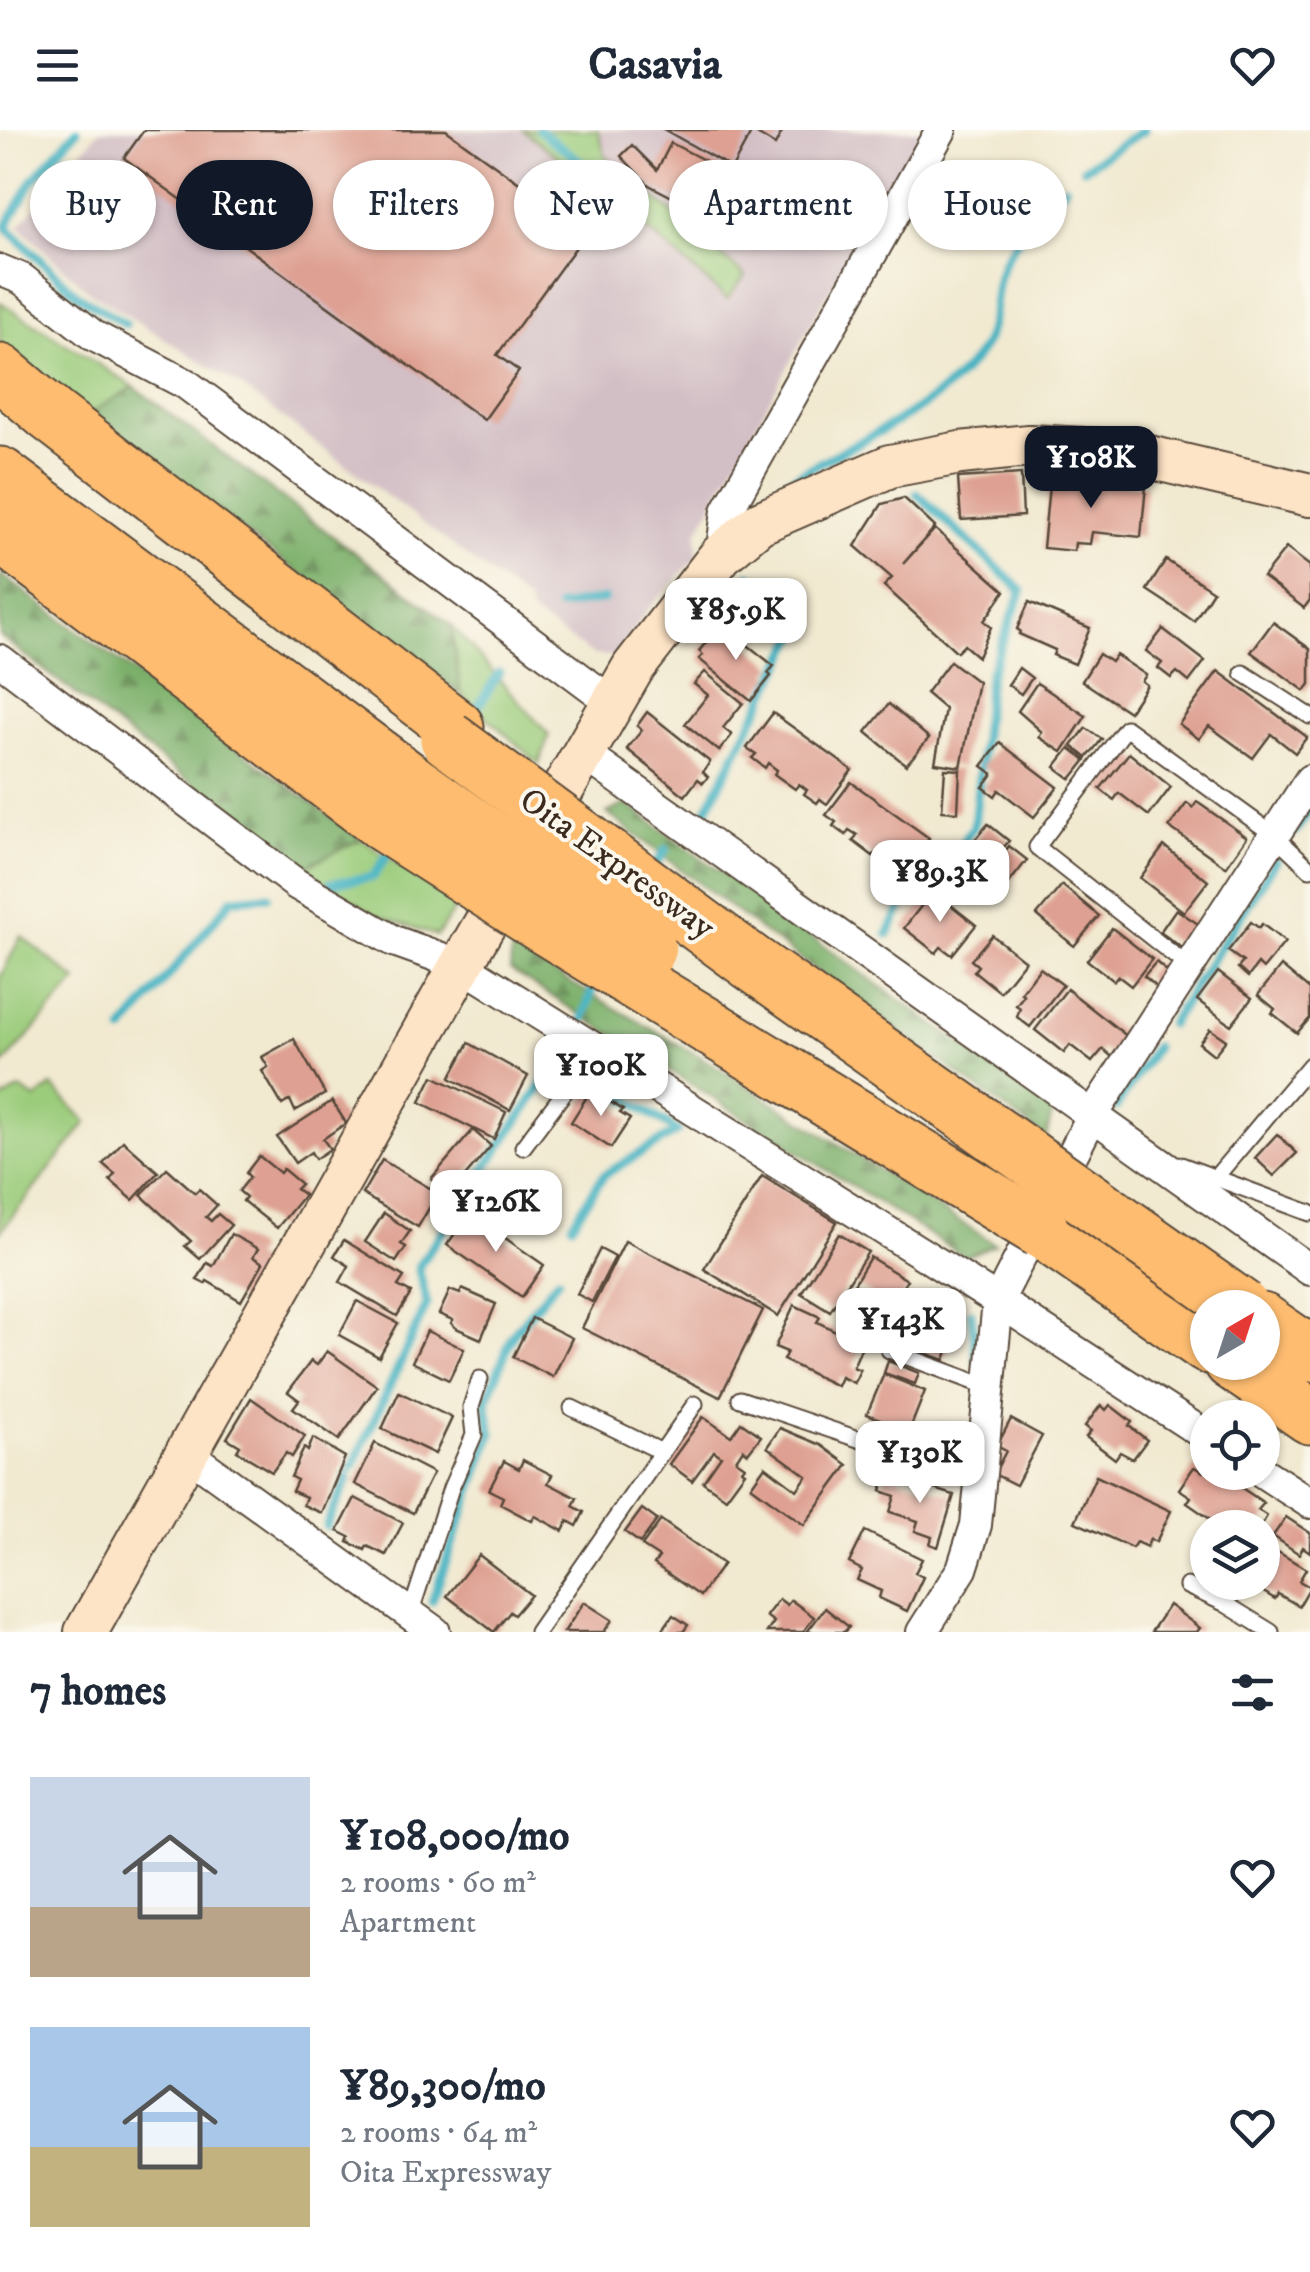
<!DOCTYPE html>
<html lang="en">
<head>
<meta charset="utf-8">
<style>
  body { margin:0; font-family:"IM FELL DW Pica",serif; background:#f6f6f7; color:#1f2937; height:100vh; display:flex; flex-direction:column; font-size:38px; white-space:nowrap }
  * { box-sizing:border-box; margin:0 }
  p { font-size:32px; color:#747a83 }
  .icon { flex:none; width:55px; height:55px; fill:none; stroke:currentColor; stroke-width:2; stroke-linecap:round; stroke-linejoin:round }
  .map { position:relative; height:1502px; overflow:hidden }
  .panel { display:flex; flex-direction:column; background:#fff; flex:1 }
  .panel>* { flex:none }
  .top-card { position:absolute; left:30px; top:30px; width:1250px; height:90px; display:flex; gap:20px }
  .needle { width:65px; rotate:39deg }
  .controls { position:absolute; left:1190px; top:1160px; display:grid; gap:20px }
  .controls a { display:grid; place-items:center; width:90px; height:90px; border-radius:50%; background:#fff; box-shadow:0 2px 8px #0004; font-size:50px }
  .price { position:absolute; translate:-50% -85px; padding:0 22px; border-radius:20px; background:#fff; color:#222; font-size:32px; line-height:65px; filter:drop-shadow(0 2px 5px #0008) }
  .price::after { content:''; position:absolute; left:50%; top:60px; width:30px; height:22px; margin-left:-15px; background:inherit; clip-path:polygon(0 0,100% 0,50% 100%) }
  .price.active { background:#111827; color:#fff }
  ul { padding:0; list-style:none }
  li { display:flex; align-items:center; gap:30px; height:250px; padding:0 30px }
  li span { display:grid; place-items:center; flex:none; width:280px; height:200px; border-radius:0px; color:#555 }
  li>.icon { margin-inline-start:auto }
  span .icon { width:120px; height:120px; fill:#fffc; stroke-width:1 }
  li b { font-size:42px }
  h2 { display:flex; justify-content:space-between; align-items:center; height:120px; padding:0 30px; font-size:42px }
  .tag { padding:0 35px; border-radius:45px; background:#fff; box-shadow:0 2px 8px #0004; font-size:35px; line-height:90px }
  .tag.active { background:#111827; color:#fff }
  header { display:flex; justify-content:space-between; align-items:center; height:130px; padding:0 30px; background:#fff; font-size:45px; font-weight:700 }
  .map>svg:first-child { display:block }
  .industrial { fill:#d2bec5 }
  .grass { fill:#9bcc7b; stroke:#6b7b4c; stroke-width:2.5 }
  .forest { fill:url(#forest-firs); stroke:#5c6d44; stroke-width:2.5 }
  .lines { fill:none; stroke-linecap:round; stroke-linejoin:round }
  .stream { stroke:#45b3c2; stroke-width:9 }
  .building { fill:#dea092 }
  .lane-casing { stroke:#564739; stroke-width:19 }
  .street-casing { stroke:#564739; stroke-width:34 }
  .secondary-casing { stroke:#564739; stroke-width:46 }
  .highway-casing { stroke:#564739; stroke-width:59 }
  .lane { stroke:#fff; stroke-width:15 }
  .street { stroke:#fff; stroke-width:30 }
  .secondary { stroke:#fee4c6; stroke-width:42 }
  .highway { stroke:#fdbc70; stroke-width:55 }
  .highway-bridge-casing { stroke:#564739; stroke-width:59; stroke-linecap:butt }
  .highway-bridge { stroke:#fdbc70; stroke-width:55 }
  .labels { text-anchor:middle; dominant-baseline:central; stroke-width:8; stroke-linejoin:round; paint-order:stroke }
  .street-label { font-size:35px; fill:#3b2a1e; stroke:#fbf7ec }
</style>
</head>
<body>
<header><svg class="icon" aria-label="menu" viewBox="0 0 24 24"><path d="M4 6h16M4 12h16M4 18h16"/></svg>Casavia<svg class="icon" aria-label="heart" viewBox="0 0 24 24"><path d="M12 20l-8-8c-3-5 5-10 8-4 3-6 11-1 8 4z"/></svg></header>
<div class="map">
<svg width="1310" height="1502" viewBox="0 0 1310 1502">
  <defs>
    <pattern id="forest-firs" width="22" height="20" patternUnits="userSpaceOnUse" patternTransform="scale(2.5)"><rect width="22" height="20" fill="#7cb06b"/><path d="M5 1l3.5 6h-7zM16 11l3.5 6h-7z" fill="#678f57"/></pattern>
  </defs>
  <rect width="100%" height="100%" fill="#fbf7ec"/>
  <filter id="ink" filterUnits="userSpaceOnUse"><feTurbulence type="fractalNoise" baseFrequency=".01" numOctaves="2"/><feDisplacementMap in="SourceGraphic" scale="20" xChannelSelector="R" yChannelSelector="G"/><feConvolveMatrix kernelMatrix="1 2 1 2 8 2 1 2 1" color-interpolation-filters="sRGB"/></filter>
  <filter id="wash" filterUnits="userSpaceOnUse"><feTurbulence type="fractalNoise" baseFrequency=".0048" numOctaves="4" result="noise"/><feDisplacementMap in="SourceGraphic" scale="40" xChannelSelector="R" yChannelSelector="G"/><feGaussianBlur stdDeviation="2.25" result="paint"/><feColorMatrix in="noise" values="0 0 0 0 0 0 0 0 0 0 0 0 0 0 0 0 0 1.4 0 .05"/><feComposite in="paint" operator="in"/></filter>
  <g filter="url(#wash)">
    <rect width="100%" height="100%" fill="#f1e9d0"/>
    <polygon class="industrial" points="100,0 523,0 615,71 727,168 744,145 605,25 598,0 922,0 814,188 697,403 697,427 648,479 616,526 593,525 531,483 528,472 242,257 87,160 19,96"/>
    <g class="grass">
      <polygon points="523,0 598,0 605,25 745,146 727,169 615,71"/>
      <polygon points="0,172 134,257 87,285 0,214"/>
      <polygon points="451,495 549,605 539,634 461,564"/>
      <polygon points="361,709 457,775 437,806 376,785 302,738"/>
      <polygon points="21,806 77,851 3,935 0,924 0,848"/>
      <polygon points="52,956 87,992 0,1102 0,971 20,959 36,969"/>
    </g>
    <g class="forest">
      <polygon points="134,257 451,495 461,564 87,285"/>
      <polygon points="0,444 361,709 302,738 0,506"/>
      <polygon points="626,674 1053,980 1046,1008 762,801 607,683"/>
      <polygon points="512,819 711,933 995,1114 965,1127 510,840"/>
    </g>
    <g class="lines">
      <g class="stream">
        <polyline points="77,0 32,51 6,97 76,164 125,194"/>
        <polyline points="539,0 620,61"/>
        <polyline points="1084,38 1144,0"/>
        <path d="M756 372C774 361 791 349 808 339 863 309 942 276 979 223 996 199 992 169 1000 142 1010 110 1044 82 1065 57"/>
        <polyline points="559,477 604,469"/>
        <polyline points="471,588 499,543"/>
        <polyline points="702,689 804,491 750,446"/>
        <polyline points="1295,702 1310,679"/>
        <polyline points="654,738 666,719"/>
        <polyline points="331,753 373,747 390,720"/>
        <polyline points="888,804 909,763 953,726 974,696 989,546 1022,461 917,364"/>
        <polyline points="583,890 596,848"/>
        <polyline points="1170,894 1276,731"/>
        <polyline points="123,901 232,769 268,766"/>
        <polyline points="1116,977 1155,917"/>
        <polyline points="572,1094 604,1045 678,1001 599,952"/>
        <polyline points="971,1182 977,1230"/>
        <polyline points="326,1396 427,1174 418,1137 560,929"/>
        <polyline points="432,1471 492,1303 486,1272 513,1204 558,1149"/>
      </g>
    </g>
    <g id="blocks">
      <g class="building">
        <polygon points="144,0 446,0 587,102 497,225 519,241 484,290 124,28"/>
        <polygon points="665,0 783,0 775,15 752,1 732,38"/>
        <polygon points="671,13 729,43 707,85 649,55 621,26 632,15 657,40"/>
        <polygon points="1021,344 1023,386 961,390 958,348"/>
        <polygon points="1050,345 1146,356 1141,407 1092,402 1090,414 1075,413 1074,421 1043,418"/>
        <polygon points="904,368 935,397 903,434 935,399 1005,461 984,491 991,497 978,527 964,515 957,522 884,456 892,448 855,416 882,374"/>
        <polygon points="1286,418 1310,436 1310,470 1304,478 1263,447"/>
        <polygon points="1166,430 1213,461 1194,491 1147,460"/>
        <polygon points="1029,472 1090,498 1075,534 1053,525 1055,520 1019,504 1020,501 1017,499"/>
        <polygon points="1273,492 1310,519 1310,554 1305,561 1251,522"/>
        <polygon points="719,497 722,500 725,497 774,536 768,543 771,546 751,571 699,529 703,525 699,521"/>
        <polygon points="1163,499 1205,531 1189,552 1177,542 1171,548 1158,538 1162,533 1146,521"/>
        <polygon points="1099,524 1111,532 1116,525 1146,545 1142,551 1147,555 1129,582 1082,551"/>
        <polygon points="950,531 978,552 961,637 935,633 945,579 926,563"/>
        <polygon points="1019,538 1032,548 1021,564 1008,555"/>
        <polygon points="1218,541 1307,607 1295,623 1271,604 1253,628 1209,596 1199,609 1179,594"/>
        <polygon points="705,542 743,573 723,598 732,605 719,621 685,594 708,565 694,554"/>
        <polygon points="1037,553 1086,586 1062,622 1039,607 1042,602 1018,581"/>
        <polygon points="889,574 929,608 906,635 866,602"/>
        <polygon points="647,582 710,632 703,642 708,647 703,653 698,649 685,666 627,619 642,600 637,596"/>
        <polygon points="773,583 852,640 827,674 820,669 817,673 804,664 807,660 799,654 795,659 774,644 777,640 768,633 765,638 752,628 756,624 747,618"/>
        <polygon points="1086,598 1102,609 1087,628 1072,616"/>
        <polygon points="1000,613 1058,657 1034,687 999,660 995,666 983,657 993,644 982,636"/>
        <polygon points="1070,618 1086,630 1071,649 1055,637"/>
        <polygon points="1129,623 1171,657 1149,686 1119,663 1114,670 1100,659"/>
        <polygon points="945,639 960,640 958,682 942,681"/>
        <polygon points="851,652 929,708 904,742 897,736 893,740 882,731 885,727 877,722 873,726 853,711 857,705 849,700 846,705 833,696 836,692 826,685"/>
        <polygon points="1197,672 1247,707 1226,737 1169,697 1187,673 1193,678"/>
        <polygon points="988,694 1009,711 984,740 974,732 969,739 958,730"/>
        <polygon points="1009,716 1027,730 1002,762 984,748"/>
        <polygon points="1164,716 1208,751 1184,782 1140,748"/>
        <polygon points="1062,755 1099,786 1074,816 1037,785"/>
        <polygon points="933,761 976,795 952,825 941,817 936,823 904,798"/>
        <polygon points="1176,779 1204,798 1188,822 1160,802"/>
        <polygon points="1251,792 1259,798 1262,794 1285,812 1263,839 1258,834 1248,847 1238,838 1243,832 1228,821"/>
        <polygon points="1112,798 1152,829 1131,856 1118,846 1114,851 1087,830"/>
        <polygon points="992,805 1025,831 1000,862 974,841 978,836 971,830"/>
        <polygon points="1156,832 1171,845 1159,859 1144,846"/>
        <polygon points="1281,836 1310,860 1310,888 1297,903 1272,883 1275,879 1258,865"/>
        <polygon points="1040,838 1063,855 1030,897 1017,887 1020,878 1016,875 1024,865 1021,863"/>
        <polygon points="1218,842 1252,868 1231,895 1197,870"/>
        <polygon points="1067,859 1128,907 1112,927 1103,919 1092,932 1070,915 1064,923 1035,900"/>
        <polygon points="1210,899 1226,910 1214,925 1199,913"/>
        <polygon points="294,909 325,964 295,981 290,970 282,975 262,941 268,937 262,927"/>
        <polygon points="469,913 528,946 510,980 450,948"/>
        <polygon points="433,946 506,982 494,1009 420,972"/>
        <polygon points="591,960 623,980 620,983 630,989 611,1018 571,992"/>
        <polygon points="332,971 346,993 323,1009 330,1019 315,1029 311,1022 295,1033 277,1007"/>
        <polygon points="473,1000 491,1016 449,1065 431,1049"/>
        <polygon points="1277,1004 1297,1023 1274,1046 1255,1028"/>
        <polygon points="123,1011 158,1042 133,1070 110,1050 115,1044 103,1034"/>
        <polygon points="259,1026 280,1043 283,1039 301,1054 296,1059 304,1065 277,1098 243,1071 246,1067 239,1061 250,1047 246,1043"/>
        <polygon points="382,1030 438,1063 418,1097 362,1064"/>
        <polygon points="167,1038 195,1063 199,1059 217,1075 206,1087 211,1091 218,1084 231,1095 200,1129 185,1116 191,1111 141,1065"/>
        <polygon points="762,1046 837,1092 778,1186 704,1139"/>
        <polygon points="384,1083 410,1101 401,1114 406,1117 396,1132 365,1112"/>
        <polygon points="469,1083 544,1135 522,1167 447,1115"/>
        <polygon points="231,1104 258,1119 253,1127 263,1133 241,1171 207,1151 205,1154 197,1150 207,1133 213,1136"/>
        <polygon points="839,1104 868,1122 830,1181 801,1163"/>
        <polygon points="344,1110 404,1147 398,1156 411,1163 397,1186 340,1152 349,1136 334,1126"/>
        <polygon points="625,1111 763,1180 720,1267 582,1198"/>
        <polygon points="600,1119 615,1127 592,1172 577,1164"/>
        <polygon points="870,1127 907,1150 904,1155 908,1157 899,1172 894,1170 887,1182 870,1171 873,1165 854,1154"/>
        <polygon points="462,1159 496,1174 481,1209 456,1198 451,1193 453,1190 439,1184 450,1160 460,1164"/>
        <polygon points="918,1167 961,1182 945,1230 902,1215"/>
        <polygon points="357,1171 398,1193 379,1227 339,1205"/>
        <polygon points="794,1175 820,1187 817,1192 863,1214 853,1237 860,1240 854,1253 841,1247 837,1256 783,1230 787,1222 775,1217"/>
        <polygon points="532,1188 572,1208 553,1247 513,1227"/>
        <polygon points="427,1201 464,1219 449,1250 412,1232"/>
        <polygon points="327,1221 377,1256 339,1310 293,1278 299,1270 288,1262 311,1231 317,1235"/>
        <polygon points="888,1231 919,1243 915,1254 884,1243"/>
        <polygon points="884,1244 925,1261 906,1309 886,1301 890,1293 867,1284"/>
        <polygon points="399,1262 452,1288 435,1324 382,1299"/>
        <polygon points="251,1268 305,1306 292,1327 286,1323 272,1342 237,1321 240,1316 227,1308"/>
        <polygon points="1101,1275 1106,1280 1110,1275 1132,1292 1129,1296 1147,1310 1133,1329 1120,1322 1115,1329 1086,1307 1091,1301 1085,1296"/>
        <polygon points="703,1287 731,1306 741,1292 761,1306 748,1323 743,1319 736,1330 745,1336 742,1340 745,1342 726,1368 703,1352 721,1326 714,1321 692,1351 669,1334"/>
        <polygon points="1011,1289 1042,1306 1016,1355 994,1344 1006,1321 997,1316"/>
        <polygon points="780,1298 821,1315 848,1335 804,1395 751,1356 765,1336 797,1360 807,1346 767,1317"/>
        <polygon points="313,1308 345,1327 322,1383 303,1375 306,1367 292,1361 297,1350 291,1347 304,1318 308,1321"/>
        <polygon points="375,1313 433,1343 413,1383 355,1354"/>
        <polygon points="523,1330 552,1345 548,1353 577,1368 573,1376 584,1382 577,1396 568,1391 563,1401 535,1386 532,1391 500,1374 503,1367 489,1360 504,1331 519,1339"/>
        <polygon points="1208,1336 1208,1342 1218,1342 1264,1373 1258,1380 1267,1386 1260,1398 1223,1398 1187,1373 1191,1367 1179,1359 1194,1337 1203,1342"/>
        <polygon points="886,1344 954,1365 938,1417 930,1414 932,1407 915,1401 918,1391 890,1382 895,1366 881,1361"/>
        <polygon points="1096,1346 1171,1381 1156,1412 1150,1409 1147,1417 1136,1412 1132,1418 1075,1392"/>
        <polygon points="355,1368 403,1393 386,1425 367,1416 365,1420 348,1412 350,1407 338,1401"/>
        <polygon points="642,1379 657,1390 640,1413 625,1402"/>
        <polygon points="1286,1387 1310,1403 1310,1422 1303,1417 1299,1424 1273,1406"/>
        <polygon points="661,1390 723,1434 700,1466 654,1434 659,1427 642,1416"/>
        <polygon points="865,1401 922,1429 915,1443 923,1447 907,1481 879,1468 881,1461 857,1450 862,1440 849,1433"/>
        <polygon points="1268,1416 1306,1439 1299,1451 1310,1457 1299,1476 1278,1464 1275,1469 1252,1455 1262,1452 1262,1425"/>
        <polygon points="479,1425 531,1465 514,1485 510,1482 494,1502 447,1466"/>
        <polygon points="779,1469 787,1475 791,1470 814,1487 803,1502 767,1502 774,1492 766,1486"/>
        <polygon points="584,1472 612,1490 604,1502 564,1502"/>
        <polygon points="1169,1475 1200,1498 1197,1502 1151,1502"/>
        <polygon points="825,1478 849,1497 844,1502 807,1502"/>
        <polygon points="673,1485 688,1495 683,1502 661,1502"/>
      </g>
    </g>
  </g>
  <g filter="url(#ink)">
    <use href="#blocks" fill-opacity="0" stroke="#564739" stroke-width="2.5"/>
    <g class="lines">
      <defs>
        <g id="lane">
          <polyline points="1243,543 1310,586"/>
          <polyline points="1189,837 1037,717 1126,598 1274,705 1310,739"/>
          <polyline points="523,1017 596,920"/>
          <polyline points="1181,1035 1310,1083"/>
          <polyline points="1215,1048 1310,935"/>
          <polyline points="889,1220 991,1258"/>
          <polyline points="740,1269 982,1351"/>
          <polyline points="572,1278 662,1322"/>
          <polyline points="1187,1456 1224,1473 1271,1502"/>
          <polyline points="407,1482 415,1469 451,1358 474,1305 471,1277 480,1249"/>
          <polyline points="537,1502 695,1274"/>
        </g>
        <g id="street">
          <polyline points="0,140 22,149 94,206 186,254 613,573"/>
          <polyline points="721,425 727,381 941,0"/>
          <polyline points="0,530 296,754 394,811 461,835 998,1171 1208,1307"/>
          <polyline points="584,624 1310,1140"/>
          <polyline points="188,1324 435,1502"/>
          <polyline points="1262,1342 1310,1373"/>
          <polyline points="922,1502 962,1439 976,1395 998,1171 1092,986 1310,650"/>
        </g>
        <polyline id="secondary" points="86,1502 461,835 633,538 721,425 759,393 890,336 960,323 1029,316 1123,321 1310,365"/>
        <g id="highway">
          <polyline points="0,242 51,285 456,597"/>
          <polyline points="0,345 417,656"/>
          <polyline points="0,404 384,694"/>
          <polyline points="1041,1100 1208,1216"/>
          <polyline points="1262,1191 1310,1224"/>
          <polyline points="1232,1232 1310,1286"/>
        </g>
      </defs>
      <use href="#lane" class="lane-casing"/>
      <use href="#street" class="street-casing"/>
      <use href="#secondary" class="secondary-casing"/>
      <use href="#highway" class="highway-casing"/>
      <use href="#lane" class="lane"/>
      <use href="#street" class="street"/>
      <use href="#secondary" class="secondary"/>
      <use href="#highway" class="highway"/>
      <defs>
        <g id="highway-bridge">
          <polyline points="448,609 752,833 1242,1178"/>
          <polyline points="417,656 648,820"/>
          <polyline points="384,694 531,788 1041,1100"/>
        </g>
      </defs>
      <use href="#highway-bridge" class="highway-bridge-casing"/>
      <use href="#highway-bridge" class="highway-bridge"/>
    </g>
  </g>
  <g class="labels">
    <g class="street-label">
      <text transform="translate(617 734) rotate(36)">Oita Expressway</text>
    </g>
  </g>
</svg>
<div class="controls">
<a><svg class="needle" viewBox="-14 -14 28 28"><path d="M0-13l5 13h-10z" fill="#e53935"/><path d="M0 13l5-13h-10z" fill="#747a83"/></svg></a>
<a><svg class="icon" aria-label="locate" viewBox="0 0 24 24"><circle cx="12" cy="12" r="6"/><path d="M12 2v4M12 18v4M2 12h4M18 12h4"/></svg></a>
<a><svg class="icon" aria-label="layers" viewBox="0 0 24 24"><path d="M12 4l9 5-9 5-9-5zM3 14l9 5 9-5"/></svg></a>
</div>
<b class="price active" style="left:1091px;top:381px">¥108K</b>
<b class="price" style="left:736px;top:533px">¥85.9K</b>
<b class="price" style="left:940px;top:795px">¥89.3K</b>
<b class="price" style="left:601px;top:989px">¥100K</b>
<b class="price" style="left:496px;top:1125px">¥126K</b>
<b class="price" style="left:901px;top:1243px">¥143K</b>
<b class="price" style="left:920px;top:1376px">¥130K</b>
<div class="top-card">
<a class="tag">Buy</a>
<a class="tag active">Rent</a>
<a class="tag">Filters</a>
<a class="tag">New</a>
<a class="tag">Apartment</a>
<a class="tag">House</a>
</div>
</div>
<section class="panel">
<h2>7 homes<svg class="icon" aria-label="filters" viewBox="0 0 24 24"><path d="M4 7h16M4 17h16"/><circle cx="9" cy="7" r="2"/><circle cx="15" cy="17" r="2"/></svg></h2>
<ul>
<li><span style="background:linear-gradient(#c9d6e8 65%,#b9a48a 0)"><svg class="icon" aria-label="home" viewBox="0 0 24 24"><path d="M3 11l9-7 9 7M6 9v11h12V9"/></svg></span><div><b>¥108,000/mo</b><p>2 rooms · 60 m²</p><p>Apartment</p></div><svg class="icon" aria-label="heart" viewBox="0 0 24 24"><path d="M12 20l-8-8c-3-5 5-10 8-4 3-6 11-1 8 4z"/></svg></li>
<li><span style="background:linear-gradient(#a9c7e8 60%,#c2b280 0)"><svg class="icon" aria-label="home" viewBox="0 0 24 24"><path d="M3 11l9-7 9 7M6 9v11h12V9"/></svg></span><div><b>¥89,300/mo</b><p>2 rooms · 64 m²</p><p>Oita Expressway</p></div><svg class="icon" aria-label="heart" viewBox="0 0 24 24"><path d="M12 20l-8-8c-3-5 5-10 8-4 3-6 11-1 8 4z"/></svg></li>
</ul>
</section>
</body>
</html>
